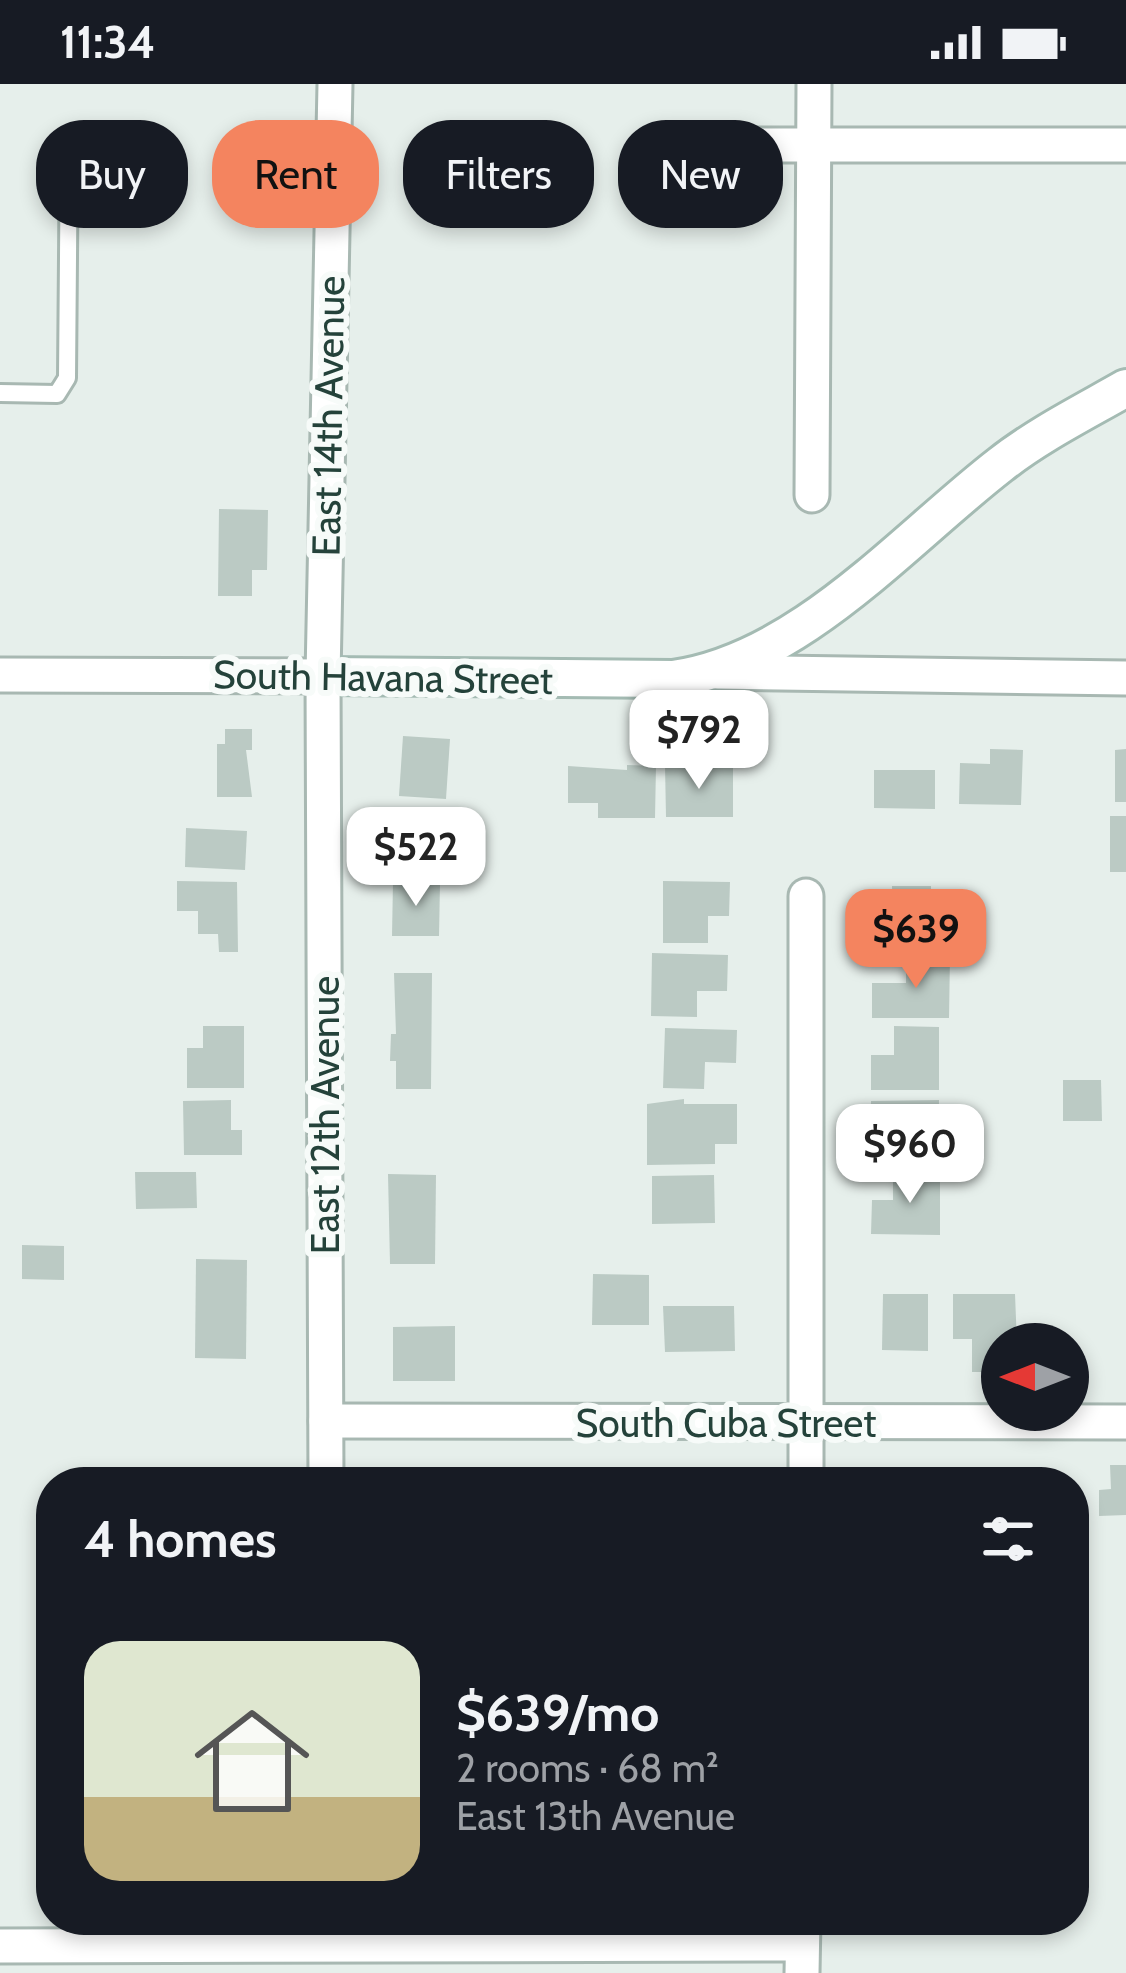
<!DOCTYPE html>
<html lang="en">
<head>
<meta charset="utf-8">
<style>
  body { margin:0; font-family:Cabin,sans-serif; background:#20242c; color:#f1f3f6; height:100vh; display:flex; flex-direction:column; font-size:45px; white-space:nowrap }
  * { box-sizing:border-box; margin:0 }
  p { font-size:39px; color:#9ea1a6 }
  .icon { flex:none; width:66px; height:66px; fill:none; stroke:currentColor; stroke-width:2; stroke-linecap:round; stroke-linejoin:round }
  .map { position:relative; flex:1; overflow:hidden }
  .sheet { position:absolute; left:36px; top:1383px; width:1053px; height:468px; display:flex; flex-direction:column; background:#171b24; border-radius:48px; box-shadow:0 6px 18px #0003 }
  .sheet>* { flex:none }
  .hud { position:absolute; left:36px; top:36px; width:1056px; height:108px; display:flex; gap:24px }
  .needle { width:78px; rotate:270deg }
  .controls { position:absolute; left:981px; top:1239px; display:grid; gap:24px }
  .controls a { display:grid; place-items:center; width:108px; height:108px; border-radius:50%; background:#171b24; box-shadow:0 6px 18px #0003; font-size:60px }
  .price { position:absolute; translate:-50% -102px; padding:0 27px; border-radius:24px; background:#fff; color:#222; font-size:39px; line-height:78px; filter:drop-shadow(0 3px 6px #0008) }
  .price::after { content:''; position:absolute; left:50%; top:72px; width:36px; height:27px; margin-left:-18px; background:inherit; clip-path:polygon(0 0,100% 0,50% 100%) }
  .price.on { background:#f4845f; color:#111 }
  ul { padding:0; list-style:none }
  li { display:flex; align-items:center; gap:36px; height:300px; padding:0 48px }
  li+li { border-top:3px solid #363941 }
  li span { display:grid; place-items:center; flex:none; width:336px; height:240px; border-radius:36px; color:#555 }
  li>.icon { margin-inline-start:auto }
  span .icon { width:144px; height:144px; fill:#fffc; stroke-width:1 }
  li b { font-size:51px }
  h2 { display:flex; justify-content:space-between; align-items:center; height:144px; padding:0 48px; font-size:51px }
  .chip { padding:0 42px; border-radius:48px; background:#171b24; box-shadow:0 6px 18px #0003; font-size:42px; line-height:108px }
  .chip.on { background:#f4845f; color:#111 }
  .status { display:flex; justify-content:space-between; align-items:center; height:84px; padding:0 60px; background:#171b24; direction:ltr }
  .status svg { height:33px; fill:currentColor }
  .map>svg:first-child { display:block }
  .building { fill:#bbcac4 }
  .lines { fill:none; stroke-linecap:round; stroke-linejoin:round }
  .lane-casing { stroke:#a8b8b2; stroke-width:22 }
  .street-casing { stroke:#a8b8b2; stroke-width:39 }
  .secondary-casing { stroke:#a4bbb3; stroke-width:42 }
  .lane { stroke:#fff; stroke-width:16 }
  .street { stroke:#fff; stroke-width:33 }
  .secondary { stroke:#fff; stroke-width:36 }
  .labels { text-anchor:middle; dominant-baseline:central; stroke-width:12; stroke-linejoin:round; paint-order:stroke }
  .street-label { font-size:39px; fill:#24423a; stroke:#f7fbf9 }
</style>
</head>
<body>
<div class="status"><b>11:34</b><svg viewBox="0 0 49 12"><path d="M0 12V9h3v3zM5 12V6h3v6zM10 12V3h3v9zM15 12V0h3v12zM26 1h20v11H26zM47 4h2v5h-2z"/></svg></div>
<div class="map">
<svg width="1126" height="1889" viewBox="0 0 1126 1889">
  <rect width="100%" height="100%" fill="#e6efeb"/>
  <g class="building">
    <polygon points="219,425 268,426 267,486 252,486 252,512 218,512"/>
    <polygon points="225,645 252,645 252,666 246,666 252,713 217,713 217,660 225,660"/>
    <polygon points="403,652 450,655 446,715 399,712"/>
    <polygon points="990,665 1023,666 1021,721 959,720 960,679 990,680"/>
    <polygon points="1126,665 1126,718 1115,718 1115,666"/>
    <polygon points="627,681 656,682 655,734 598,734 598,719 568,719 568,682 627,686"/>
    <polygon points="665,681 733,684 733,733 666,733"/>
    <polygon points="874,686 935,686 935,725 874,724"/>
    <polygon points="394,728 441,729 440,784 393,784"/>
    <rect x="1110" y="732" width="16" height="56"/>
    <polygon points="186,744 247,747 245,786 185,783"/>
    <polygon points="177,797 237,798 238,868 219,868 218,850 198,850 198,827 177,827"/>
    <polygon points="663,797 730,798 729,832 708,832 708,859 663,859"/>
    <polygon points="393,798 440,799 439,852 392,852"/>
    <polygon points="892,802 931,802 931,857 893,857"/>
    <polygon points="652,869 728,871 727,907 697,907 697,933 651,932"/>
    <polygon points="906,871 950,871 949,934 872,934 872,899 906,899"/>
    <polygon points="394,889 432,889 431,1005 396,1005 396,977 390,977 391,950 396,950"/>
    <polygon points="203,942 244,942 244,1004 187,1004 187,964 203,964"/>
    <polygon points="894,942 939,943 939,1006 871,1006 871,971 894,971"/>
    <polygon points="665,944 737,946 736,979 705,978 704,1005 663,1004"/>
    <polygon points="1063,996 1101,996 1102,1037 1063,1037"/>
    <polygon points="684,1015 684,1020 737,1020 737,1060 715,1060 715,1080 647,1081 647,1020"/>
    <polygon points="231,1016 231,1046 242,1046 242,1071 184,1071 183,1017"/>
    <polygon points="939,1016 938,1079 893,1078 893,1052 870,1051 871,1017"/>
    <polygon points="135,1088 196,1088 197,1124 136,1125"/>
    <polygon points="893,1088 940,1089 940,1151 871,1150 872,1116 893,1116"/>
    <polygon points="388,1090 436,1091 435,1180 390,1180"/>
    <polygon points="714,1091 715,1139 652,1140 652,1092"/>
    <polygon points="22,1161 64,1162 64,1196 22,1195"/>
    <polygon points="196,1175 247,1176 246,1275 195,1274"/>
    <polygon points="593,1190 649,1191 649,1241 592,1241"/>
    <polygon points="883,1210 928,1210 928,1267 882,1266"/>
    <polygon points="953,1210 1015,1210 1017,1260 1002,1260 1002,1288 972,1288 972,1255 953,1255"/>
    <polygon points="663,1222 734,1222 735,1267 665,1268"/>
    <polygon points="455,1242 455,1297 393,1297 393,1243"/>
    <polygon points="1110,1381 1126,1381 1126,1431 1099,1432 1099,1406 1111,1405"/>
    <polygon points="922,1389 959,1389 959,1398 878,1398 878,1393"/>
  </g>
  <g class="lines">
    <defs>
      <polyline id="lane" points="0,309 57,310 67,294 69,52"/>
      <g id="street">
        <polyline points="710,61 1126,61"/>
        <polyline points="812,411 814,0"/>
        <polyline points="718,588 1126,594"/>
        <polyline points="0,591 323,592"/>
        <polyline points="806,812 806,1398"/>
        <polyline points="326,1337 1126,1338"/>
        <polyline points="326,1398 323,592 335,0"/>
        <polyline points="0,1862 802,1860"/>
        <polyline points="802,1889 803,1836"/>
      </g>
      <path id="secondary" d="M323 592 673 595C800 577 902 457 1000 381 1038 351 1084 328 1126 304"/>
    </defs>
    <use href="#lane" class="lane-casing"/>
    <use href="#street" class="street-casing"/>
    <use href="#secondary" class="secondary-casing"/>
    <use href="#lane" class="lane"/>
    <use href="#street" class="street"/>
    <use href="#secondary" class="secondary"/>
  </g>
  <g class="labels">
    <g class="street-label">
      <text transform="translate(328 332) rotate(-89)">East 14th Avenue</text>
      <text transform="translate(383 593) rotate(1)">South Havana Street</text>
      <text transform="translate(325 1031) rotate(-90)">East 12th Avenue</text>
      <text x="726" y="1339">South Cuba Street</text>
    </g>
  </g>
</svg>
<div class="controls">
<a><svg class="needle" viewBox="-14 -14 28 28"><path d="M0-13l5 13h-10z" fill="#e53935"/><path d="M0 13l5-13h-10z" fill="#9ea1a6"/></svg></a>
</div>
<b class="price" style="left:699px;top:708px">$792</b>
<b class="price" style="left:416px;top:825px">$522</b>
<b class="price on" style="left:916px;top:907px">$639</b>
<b class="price" style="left:910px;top:1122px">$960</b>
<div class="hud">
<a class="chip">Buy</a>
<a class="chip on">Rent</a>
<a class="chip">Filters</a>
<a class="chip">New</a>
</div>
<section class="sheet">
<h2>4 homes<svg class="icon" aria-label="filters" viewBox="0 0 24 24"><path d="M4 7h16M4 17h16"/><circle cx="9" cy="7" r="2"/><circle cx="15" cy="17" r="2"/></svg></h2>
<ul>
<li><span style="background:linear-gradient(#dfe7d0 65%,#c2b280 0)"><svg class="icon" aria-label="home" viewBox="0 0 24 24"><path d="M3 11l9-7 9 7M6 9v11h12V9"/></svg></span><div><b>$639/mo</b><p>2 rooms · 68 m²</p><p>East 13th Avenue</p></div></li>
</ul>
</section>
</div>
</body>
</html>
